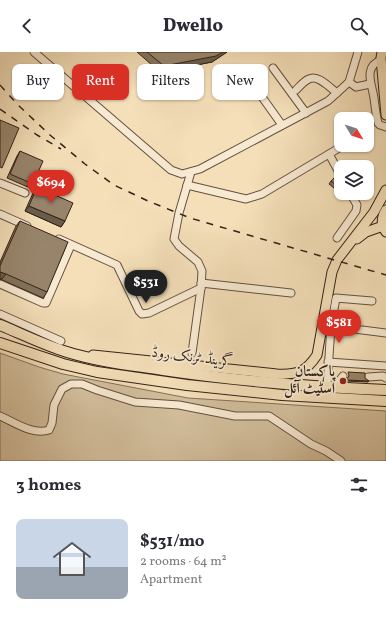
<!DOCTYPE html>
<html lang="en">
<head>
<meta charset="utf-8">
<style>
  body { margin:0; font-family:Vollkorn,Amiri,serif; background:#f7f7f7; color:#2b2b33; height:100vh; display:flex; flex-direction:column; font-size:15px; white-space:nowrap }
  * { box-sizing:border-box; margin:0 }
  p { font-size:13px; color:#7c7c81 }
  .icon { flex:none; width:22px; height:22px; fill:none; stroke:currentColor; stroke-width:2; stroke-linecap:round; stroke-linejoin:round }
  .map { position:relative; height:409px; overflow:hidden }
  .side { display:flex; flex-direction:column; background:#fff; flex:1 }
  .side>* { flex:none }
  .hud { position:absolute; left:12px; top:12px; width:362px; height:36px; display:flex; gap:8px }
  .needle { width:26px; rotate:129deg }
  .tools { position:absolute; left:334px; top:60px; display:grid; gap:8px }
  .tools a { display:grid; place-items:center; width:40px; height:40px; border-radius:8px; background:#fff; box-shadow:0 1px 3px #0004; font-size:20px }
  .price { position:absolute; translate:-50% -34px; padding:0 9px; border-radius:14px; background:#d93025; color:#fff; font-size:13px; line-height:26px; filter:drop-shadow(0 1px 2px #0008) }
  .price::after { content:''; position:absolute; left:50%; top:24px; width:12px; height:9px; margin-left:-6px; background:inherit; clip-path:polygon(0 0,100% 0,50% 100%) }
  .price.current { background:#222; color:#fff }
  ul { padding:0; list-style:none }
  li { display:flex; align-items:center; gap:12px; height:100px; padding:0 16px }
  li span { display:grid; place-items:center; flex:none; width:112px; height:80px; border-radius:8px; color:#555 }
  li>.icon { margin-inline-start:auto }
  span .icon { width:48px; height:48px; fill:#fffc; stroke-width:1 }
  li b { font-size:17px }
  h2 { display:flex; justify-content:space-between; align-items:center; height:48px; padding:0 16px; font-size:17px }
  .pill { padding:0 14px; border-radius:8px; background:#fff; box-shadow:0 1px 3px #0004; font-size:14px; line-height:36px }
  .pill.current { background:#d93025; color:#fff }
  header { display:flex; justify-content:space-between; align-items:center; height:52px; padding:0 16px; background:#fff; font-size:18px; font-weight:800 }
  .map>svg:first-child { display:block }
  .green { fill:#d3bf9d; stroke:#83705a }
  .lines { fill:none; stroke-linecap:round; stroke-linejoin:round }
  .minor-casing { stroke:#635140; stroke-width:9 }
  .major-casing { stroke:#332217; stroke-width:11 }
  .highway-casing { stroke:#332217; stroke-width:12 }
  .minor { stroke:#f8ead2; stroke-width:7 }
  .major { stroke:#f4dfb9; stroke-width:9 }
  .highway { stroke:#f4dfb9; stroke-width:10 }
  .rail { stroke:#332217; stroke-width:1.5; stroke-dasharray:7 7; stroke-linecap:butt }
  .wall { fill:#82725c; stroke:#332217 }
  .shaded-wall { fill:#6a5c4b; stroke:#332217 }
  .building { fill:#97846b; stroke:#332217 }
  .poi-dot { fill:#8f2418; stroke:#f8ead2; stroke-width:1.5 }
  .labels { text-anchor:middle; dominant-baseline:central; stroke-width:3.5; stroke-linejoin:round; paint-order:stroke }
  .street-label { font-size:15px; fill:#332217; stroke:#f8ead2 }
  .poi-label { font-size:15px; font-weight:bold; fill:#332217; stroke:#f8ead2; text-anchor:end }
</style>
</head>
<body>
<header><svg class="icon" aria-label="back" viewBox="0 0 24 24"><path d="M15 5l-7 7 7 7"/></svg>Dwello<svg class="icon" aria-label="search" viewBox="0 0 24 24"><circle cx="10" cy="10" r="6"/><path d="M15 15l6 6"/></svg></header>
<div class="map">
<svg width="386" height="409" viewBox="0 0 386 409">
  <rect width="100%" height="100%" fill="#f4dfb9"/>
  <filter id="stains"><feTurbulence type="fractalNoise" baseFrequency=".005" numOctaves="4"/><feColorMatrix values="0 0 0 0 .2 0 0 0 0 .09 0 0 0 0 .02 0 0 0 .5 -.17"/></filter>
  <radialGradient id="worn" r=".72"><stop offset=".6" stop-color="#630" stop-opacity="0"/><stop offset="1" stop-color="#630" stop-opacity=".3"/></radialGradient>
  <polygon class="green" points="0,301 39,315 63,322 188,346 386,359 386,409 0,409"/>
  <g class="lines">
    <defs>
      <g id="minor">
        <polyline points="34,0 171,118 182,122 200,117 328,49 349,30"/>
        <polyline points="358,0 349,30 356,35 370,32"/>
        <path d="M381 8C363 15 372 32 374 46 375 54 376 63 378 71L380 73 386 75"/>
        <polyline points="273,16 306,61"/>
        <polyline points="252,31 282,73"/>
        <path d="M296 38C300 34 304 29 309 27 318 22 330 36 337 41"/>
        <polyline points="329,102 341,124"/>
        <polyline points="191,120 179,161 174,187 179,194 198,210 202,219 201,236 192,301"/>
        <polyline points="0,131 25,141"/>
        <polyline points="187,133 246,147 262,142 344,93"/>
        <polyline points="0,162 27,174"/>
        <polyline points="337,186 356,159 357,153 350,141"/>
        <polyline points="59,187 117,213 139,259 142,262 149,261 201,236"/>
        <polyline points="201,231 291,241"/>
        <polyline points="0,232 43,251 46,251 71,193"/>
        <polyline points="0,262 61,289"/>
        <polyline points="331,274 386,281"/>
        <polyline points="328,310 386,314"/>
        <polyline points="368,325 383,324 386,326"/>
        <polyline points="327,335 331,274 336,246 372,249"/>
        <polyline points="338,336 339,329 343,324"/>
        <path d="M0 364C16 371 32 383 49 378L52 371 54 353 62 337 71 332H82L97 338 135 350 179 353 235 364H269L311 392 326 399 341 409"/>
      </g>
      <g id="major">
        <polyline points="382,0 381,6 386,63"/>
        <path d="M386 158C381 166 381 173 386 180"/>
        <polyline points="357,187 366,180 383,174"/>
        <path d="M93 303 277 322C297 323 306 320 317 303L332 220 337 208 374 160 386 138"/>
      </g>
      <g id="highway">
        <path d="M0 273C22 282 44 293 67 300 99 310 131 313 163 318 237 329 311 335 386 338"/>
        <polyline points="0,291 63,312 97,320 187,333 282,343 386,349"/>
      </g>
    </defs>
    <use href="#minor" class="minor-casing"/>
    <use href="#major" class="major-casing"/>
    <use href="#highway" class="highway-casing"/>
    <use href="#minor" class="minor"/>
    <use href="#major" class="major"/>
    <use href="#highway" class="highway"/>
    <g class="rail">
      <polyline points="0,33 18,53 50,83 85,112 114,133 148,149 190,166 386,223"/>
      <polyline points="0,57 37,83 61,97"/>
    </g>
  </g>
  <g class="wall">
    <polygon points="137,0 227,0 212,10 160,20"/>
    <polygon points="20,99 33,132 30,136 7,126 17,104"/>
    <polygon points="341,128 334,136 329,132 331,129"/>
    <polygon points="37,135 65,169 61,175 25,159 33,141"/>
    <polygon points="20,169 47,240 43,246 0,227 0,210 16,174"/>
  </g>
  <g class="shaded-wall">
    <polygon points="223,0 227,0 212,10 160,20 164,14"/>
    <polygon points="29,154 65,169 61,175 25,159"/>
    <polygon points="0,220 6,222 2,227 0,227"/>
    <polygon points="346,328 369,329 368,330 345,329"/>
  </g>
  <g class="building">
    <polygon points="147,0 223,0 216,4 164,14"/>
    <polygon points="0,68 19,76 2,116 0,115"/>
    <polygon points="20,99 43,109 33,132 10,122"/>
    <polygon points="336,124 341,128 336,133 331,129"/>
    <polygon points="37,135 73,151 65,169 29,154"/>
    <polygon points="20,169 68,190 47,240 6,222 0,220 0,214"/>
    <polygon points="348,320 365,321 365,326 369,329 346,328 349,324"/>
  </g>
  <circle class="poi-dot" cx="343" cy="329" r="4"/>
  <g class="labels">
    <g class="street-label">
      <text transform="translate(192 306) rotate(7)">گرینڈ ٹرنک روڈ</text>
    </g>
    <g class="poi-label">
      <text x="335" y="320">پاکستان<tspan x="335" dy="17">اسٹیٹ آئل</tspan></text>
    </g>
  </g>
  <rect width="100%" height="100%" filter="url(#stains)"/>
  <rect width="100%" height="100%" fill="url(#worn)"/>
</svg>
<div class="tools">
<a><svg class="needle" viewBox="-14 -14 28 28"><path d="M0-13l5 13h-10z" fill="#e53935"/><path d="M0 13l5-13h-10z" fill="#7c7c81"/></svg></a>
<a><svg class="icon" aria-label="layers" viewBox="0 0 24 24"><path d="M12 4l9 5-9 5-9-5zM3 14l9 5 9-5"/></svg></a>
</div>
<b class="price" style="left:51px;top:152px">$694</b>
<b class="price current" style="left:146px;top:252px">$531</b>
<b class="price" style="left:339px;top:292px">$581</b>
<div class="hud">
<a class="pill">Buy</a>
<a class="pill current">Rent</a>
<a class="pill">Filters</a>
<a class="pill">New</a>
</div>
</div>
<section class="side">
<h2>3 homes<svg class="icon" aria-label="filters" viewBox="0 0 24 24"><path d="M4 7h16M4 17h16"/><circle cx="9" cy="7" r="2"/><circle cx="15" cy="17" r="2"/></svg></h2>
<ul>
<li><span style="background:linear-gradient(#c9d6e8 60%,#9aa5b1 0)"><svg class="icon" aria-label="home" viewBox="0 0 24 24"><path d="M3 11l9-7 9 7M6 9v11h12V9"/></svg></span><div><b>$531/mo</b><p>2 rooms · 64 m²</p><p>Apartment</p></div></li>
</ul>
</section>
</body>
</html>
